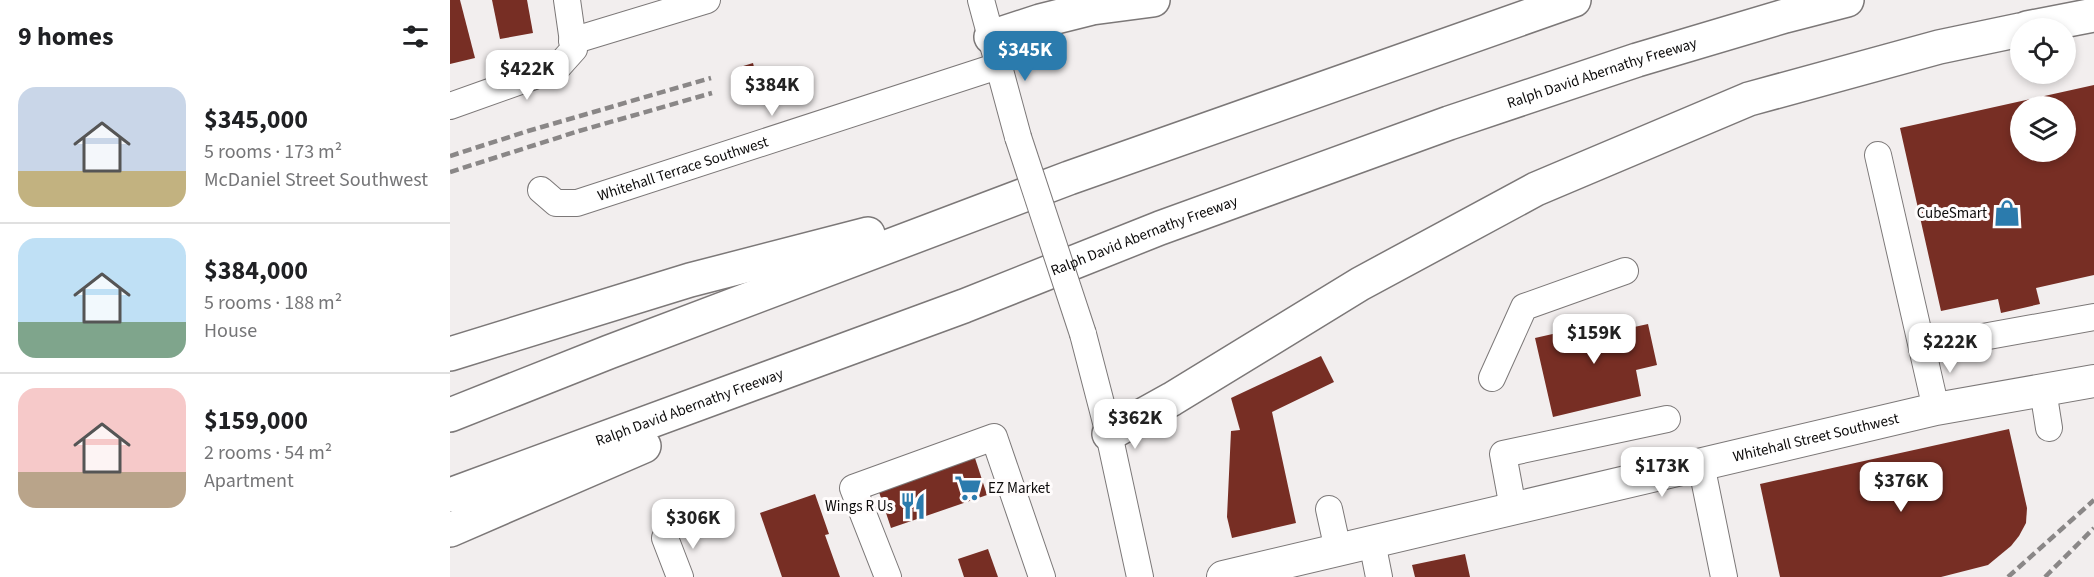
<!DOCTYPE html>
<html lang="en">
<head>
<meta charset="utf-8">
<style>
  body { margin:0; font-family:"Source Sans 3",sans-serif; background:#f6f6f6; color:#202124; height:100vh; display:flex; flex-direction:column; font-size:22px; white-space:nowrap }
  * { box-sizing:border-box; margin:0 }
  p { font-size:20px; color:#757577 }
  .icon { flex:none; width:33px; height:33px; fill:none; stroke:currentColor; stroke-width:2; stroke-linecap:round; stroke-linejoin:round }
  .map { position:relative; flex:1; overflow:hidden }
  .panel { display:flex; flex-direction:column; background:#fff; width:450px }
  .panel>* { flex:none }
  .controls { position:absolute; left:1560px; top:18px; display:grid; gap:12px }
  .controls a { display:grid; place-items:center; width:66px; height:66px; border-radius:50%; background:#fff; box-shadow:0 3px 9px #0003; font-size:30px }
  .price { position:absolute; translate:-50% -51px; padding:0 14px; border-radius:12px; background:#fff; color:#222; font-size:20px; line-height:39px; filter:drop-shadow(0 2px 3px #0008) }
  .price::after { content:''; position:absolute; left:50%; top:36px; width:18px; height:14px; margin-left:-9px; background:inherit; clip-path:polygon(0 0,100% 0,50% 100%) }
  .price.current { background:#2b7bad; color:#fff }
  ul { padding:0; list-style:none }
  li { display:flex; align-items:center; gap:18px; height:150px; padding:0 18px }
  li+li { border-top:2px solid #e0e0e0 }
  li span { display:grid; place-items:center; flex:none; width:168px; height:120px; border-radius:18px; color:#555 }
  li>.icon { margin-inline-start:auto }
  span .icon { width:72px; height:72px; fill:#fffc; stroke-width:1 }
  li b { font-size:26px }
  h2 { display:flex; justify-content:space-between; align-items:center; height:72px; padding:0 18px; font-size:26px }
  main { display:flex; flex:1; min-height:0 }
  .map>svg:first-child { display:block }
  .building { fill:#772e24; fill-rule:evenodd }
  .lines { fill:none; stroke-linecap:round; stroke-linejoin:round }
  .minor-casing { stroke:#7c7878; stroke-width:28 }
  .major-casing { stroke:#7c7878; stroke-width:34 }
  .highway-casing { stroke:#7c7878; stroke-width:36 }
  .minor { stroke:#fff; stroke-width:26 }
  .major { stroke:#fff; stroke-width:32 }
  .highway { stroke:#fff; stroke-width:33 }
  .rail { stroke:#8a8787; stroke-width:4.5; stroke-dasharray:9 4.5; stroke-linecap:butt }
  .minor-bridge-casing { stroke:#7c7878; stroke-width:28; stroke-linecap:butt }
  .minor-bridge { stroke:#fff; stroke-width:26 }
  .labels { text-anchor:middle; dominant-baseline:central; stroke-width:6; stroke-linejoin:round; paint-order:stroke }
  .street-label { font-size:15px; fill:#0c0b0b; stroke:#fffcfc }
  .poi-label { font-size:15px; fill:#0c0b0b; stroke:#fffcfc; text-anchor:end }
</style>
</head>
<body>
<main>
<section class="panel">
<h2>9 homes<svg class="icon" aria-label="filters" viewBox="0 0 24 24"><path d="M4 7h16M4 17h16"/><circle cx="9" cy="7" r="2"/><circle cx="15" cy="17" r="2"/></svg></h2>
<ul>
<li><span style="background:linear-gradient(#c9d6e8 70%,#c2b280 0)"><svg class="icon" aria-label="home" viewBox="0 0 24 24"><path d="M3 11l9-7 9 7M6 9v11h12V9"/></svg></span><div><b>$345,000</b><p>5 rooms · 173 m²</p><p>McDaniel Street Southwest</p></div></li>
<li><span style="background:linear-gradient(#bfe0f5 70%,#7fa58c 0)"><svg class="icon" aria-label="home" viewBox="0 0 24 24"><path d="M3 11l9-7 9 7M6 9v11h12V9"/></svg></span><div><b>$384,000</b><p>5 rooms · 188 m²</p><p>House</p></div></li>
<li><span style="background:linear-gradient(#f6c9c9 70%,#b9a48a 0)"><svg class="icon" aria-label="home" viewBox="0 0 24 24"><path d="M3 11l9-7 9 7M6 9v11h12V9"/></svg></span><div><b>$159,000</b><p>2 rooms · 54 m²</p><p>Apartment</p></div></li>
</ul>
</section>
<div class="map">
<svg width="1644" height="577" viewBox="0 0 1644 577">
  <rect width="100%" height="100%" fill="#f2eeee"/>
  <g class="building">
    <polygon points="0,0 10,0 25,58 0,64"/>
    <polygon points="42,0 77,0 83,33 50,39"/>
    <polygon points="303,63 306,75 293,78 290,67"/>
    <path d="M1644 85V275L1586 288 1590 304 1551 313 1548 299 1491 311 1450 128ZM1570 106H1616V152H1570Z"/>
    <polygon points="1173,318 1175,329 1198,324 1207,365 1186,370 1191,396 1103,417 1085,338"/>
    <polygon points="871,356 884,382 822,412 846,523 782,538 777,517 781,431 790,430 781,398"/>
    <polygon points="1559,429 1577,508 1576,523 1569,536 1561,546 1538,565 1491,577 1330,577 1310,484"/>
    <polygon points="523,452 537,495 441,528 429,492"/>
    <polygon points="365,494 379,534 375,535 390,577 332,577 310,513"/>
    <polygon points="538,549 548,577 514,577 508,559"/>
    <polygon points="1015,554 1020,577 965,577 962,565"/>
  </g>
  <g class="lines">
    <defs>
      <g id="minor">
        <polyline points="531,0 568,137"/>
        <polyline points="122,41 257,0"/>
        <polyline points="0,106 107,68 124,49 117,0"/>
        <polyline points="1428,155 1486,409"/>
        <path id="s1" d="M91 190 106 203H127L548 66"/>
        <polyline points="633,334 659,434 690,577"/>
        <polyline points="1472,348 1644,317"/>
        <polyline points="1042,378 1074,307 1175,271"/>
        <polyline points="1593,390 1599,428"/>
        <polyline points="1251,464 1274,577"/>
        <polyline points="1063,508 1053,454 1217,419"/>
        <polyline points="879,509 888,550"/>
        <polyline points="215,538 230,577"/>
        <polyline points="922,542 929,577"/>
        <polyline points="438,577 403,488 544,437 592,577"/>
      </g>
      <g id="major">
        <path id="s2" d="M773 577 1486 409 1644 381"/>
      </g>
      <g id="highway">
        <polyline points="1577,28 1644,15"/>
        <polyline points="541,37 590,21 642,8 703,0"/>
        <polyline points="0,354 240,280 418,234"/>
        <polyline points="0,415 159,352 619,178 1124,0"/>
        <polyline points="659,434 722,399 910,284 1086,189 1299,99 1489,47 1570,30"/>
        <path id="s3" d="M0 495 514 306 710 228 999 123 1187 60 1335 16 1397 0"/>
        <polyline points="0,530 194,446"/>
      </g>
    </defs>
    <use href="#minor" class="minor-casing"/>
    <use href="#major" class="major-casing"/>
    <use href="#highway" class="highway-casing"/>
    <use href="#minor" class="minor"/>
    <use href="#major" class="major"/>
    <use href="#highway" class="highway"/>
    <g class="rail">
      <polyline points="0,156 78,131 261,78"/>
      <polyline points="0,172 129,131 262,93"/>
      <polyline points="1558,577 1644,500"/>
      <polyline points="1595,577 1644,528"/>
    </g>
    <defs>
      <polyline id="minor-bridge" points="568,137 633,334"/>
    </defs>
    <use href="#minor-bridge" class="minor-bridge-casing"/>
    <use href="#minor-bridge" class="minor-bridge"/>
  </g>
  <defs>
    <symbol id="shop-bare" viewBox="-9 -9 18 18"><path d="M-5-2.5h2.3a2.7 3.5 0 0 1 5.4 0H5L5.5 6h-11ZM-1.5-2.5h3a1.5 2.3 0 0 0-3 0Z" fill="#2b7bad" stroke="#fffcfc" stroke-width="2.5" paint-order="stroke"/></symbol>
    <symbol id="supermarket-bare" viewBox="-9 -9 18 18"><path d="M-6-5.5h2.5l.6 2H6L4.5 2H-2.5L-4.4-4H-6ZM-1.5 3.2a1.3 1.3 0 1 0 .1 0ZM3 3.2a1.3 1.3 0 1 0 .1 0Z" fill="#2b7bad" stroke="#fffcfc" stroke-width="2.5" paint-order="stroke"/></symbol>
    <symbol id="restaurant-bare" viewBox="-9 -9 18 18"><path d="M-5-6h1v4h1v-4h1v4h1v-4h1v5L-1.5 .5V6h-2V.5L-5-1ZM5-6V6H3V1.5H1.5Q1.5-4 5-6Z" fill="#2b7bad" stroke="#fffcfc" stroke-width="2.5" paint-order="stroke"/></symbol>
  </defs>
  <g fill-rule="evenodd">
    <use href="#shop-bare" x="1538" y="194" width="38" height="38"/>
    <use href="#supermarket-bare" x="499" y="469" width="38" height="38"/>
    <use href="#restaurant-bare" x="444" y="487" width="38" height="38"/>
  </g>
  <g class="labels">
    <g class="street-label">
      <text stroke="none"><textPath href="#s3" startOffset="1227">Ralph David Abernathy Freeway</textPath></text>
      <text stroke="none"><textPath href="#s1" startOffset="152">Whitehall Terrace Southwest</textPath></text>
      <text stroke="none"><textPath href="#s3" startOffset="741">Ralph David Abernathy Freeway</textPath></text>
      <text stroke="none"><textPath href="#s3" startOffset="255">Ralph David Abernathy Freeway</textPath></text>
      <text stroke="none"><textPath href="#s2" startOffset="609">Whitehall Street Southwest</textPath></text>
    </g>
    <g class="poi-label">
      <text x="1537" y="213">CubeSmart</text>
      <text x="538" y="488" text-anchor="start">EZ Market</text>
      <text x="443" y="506">Wings R Us</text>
    </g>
  </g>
</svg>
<div class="controls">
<a><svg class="icon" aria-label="locate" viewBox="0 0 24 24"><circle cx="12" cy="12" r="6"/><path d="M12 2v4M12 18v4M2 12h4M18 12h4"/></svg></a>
<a><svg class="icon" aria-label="layers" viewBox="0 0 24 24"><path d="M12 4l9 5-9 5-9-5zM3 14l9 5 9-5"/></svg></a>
</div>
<b class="price current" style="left:575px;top:82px">$345K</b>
<b class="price" style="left:77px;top:101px">$422K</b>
<b class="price" style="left:322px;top:117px">$384K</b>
<b class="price" style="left:1144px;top:365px">$159K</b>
<b class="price" style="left:1500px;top:374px">$222K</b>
<b class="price" style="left:685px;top:450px">$362K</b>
<b class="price" style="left:1212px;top:498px">$173K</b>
<b class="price" style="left:1451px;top:513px">$376K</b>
<b class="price" style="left:243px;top:550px">$306K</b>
</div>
</main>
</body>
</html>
